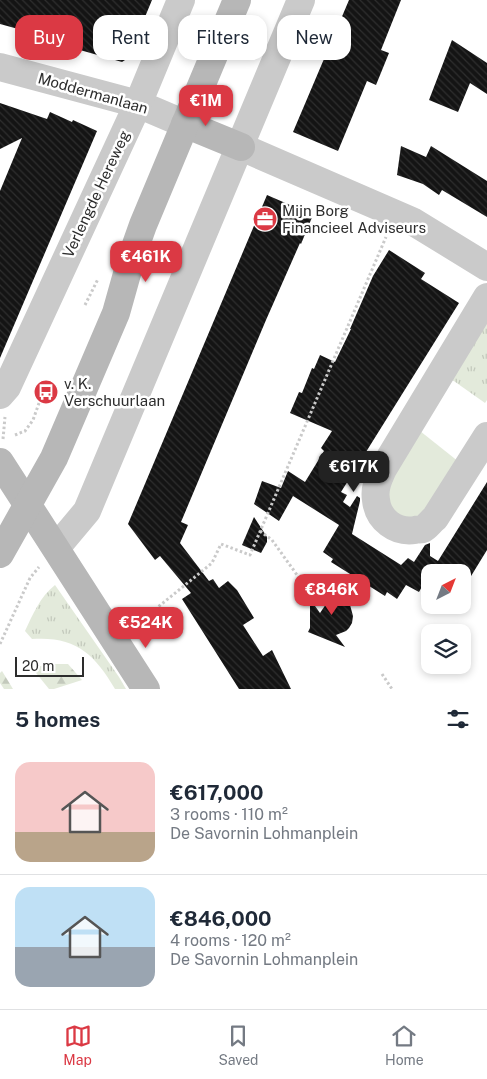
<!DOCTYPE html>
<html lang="en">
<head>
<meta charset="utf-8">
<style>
  body { margin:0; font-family:"Public Sans",sans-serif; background:#f2f2f3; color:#1f2937; height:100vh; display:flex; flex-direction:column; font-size:19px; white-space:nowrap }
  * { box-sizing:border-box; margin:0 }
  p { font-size:16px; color:#747a83 }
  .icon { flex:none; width:28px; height:28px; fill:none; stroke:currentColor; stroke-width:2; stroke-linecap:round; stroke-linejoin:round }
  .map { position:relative; height:689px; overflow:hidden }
  .drawer { display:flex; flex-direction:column; background:#fff; flex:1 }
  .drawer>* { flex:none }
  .banner { position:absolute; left:15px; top:15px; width:458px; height:45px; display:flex; gap:10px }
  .needle { width:32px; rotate:42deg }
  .fabs { position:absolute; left:421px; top:564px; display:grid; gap:10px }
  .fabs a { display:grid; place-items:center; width:50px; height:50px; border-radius:10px; background:#fff; box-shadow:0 2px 8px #0003; font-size:25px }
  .scale { position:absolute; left:15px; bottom:12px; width:69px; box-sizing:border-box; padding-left:5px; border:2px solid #2d2d2d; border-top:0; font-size:14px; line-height:18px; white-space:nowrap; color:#2d2d2d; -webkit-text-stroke:4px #fff; paint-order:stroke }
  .price { position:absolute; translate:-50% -42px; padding:0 11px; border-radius:10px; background:#db3944; color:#fff; font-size:16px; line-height:32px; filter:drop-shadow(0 1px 2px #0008) }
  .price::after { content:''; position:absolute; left:50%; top:30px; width:15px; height:11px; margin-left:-8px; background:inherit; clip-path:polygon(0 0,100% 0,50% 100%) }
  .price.active { background:#222; color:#fff }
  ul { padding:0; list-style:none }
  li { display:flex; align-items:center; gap:15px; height:125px; padding:0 15px }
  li+li { border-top:1px solid #e0e1e3 }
  li span { display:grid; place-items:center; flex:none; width:140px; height:100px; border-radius:15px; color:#555 }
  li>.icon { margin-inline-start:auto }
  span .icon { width:60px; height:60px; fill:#fffc; stroke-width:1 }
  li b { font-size:21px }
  h2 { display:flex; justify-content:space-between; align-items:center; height:60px; padding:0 15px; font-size:21px }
  .chip { padding:0 18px; border-radius:15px; background:#fff; box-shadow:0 2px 8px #0003; font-size:18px; line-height:45px }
  .chip.active { background:#db3944; color:#fff }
  .dock { display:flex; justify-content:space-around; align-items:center; height:70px; border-top:1px solid #e0e1e3; background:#fff; font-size:14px; color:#747a83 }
  .dock a { display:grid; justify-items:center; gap:2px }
  .dock .active { color:#db3944 }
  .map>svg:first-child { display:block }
  .grass { fill:url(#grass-tufts) }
  .forest { fill:url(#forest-firs) }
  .park { fill:#e3eadb }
  .building { fill:url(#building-back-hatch) }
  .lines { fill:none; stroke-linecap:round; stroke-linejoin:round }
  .path { stroke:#cacaca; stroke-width:3; stroke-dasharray:2.5 2.5; stroke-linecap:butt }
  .street { stroke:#cacaca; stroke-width:28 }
  .secondary { stroke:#b7b7b7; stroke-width:28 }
  .labels { text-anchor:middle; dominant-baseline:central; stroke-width:5; stroke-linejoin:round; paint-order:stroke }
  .street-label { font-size:15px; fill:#2d2d2d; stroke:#fff }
  .poi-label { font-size:15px; fill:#2d2d2d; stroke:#fff; text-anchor:start }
</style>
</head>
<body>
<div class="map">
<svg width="487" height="689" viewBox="0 0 487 689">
  <defs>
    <pattern id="grass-tufts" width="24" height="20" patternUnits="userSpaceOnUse" patternTransform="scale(1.25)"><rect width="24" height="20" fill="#e3eadb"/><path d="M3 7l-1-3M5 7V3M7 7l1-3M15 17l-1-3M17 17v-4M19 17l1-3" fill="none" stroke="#c3c9bc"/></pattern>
    <pattern id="forest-firs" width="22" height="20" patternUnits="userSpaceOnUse" patternTransform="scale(1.25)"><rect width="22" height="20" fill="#e3eadb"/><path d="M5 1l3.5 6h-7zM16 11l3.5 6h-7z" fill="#c3c9bc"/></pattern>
    <pattern id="building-back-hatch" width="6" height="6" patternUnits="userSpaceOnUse" patternTransform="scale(1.25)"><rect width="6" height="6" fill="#141414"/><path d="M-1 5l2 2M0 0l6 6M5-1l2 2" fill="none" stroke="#2e2e2e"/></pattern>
  </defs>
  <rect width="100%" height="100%" fill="#fff"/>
  <g class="grass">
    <polygon points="487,319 487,400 485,403 451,379"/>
    <path d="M55 585 119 677 126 689H115C94 653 75 636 32 639L25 631C33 614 40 597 55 585Z"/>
  </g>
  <g class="forest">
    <polygon points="50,664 68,664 82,680 54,689 49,689 32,668"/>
    <polygon points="2,671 13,689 4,689 0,683 0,673"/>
  </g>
  <polygon class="park" points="420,431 459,462 425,517 413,522 390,510 387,481"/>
  <g class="building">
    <polygon points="0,0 152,0 128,58 122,62 38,38 40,35 0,24"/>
    <polygon points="349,0 401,0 381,50 389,53 376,85 367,81 338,151 293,132"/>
    <polygon points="452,40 487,63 487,94 470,83 458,112 429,100"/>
    <polygon points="0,103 47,119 50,112 72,122 73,120 97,131 0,358 0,191 22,138 0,149"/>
    <polygon points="401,146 426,157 431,146 487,181 487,217 442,190 439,195 423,184 397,175"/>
    <polygon points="267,195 313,215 301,244 300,243 266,320 181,522 188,525 180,543 209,581 213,579 219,588 228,581 237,590 254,618 243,625 263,656 272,650 291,689 239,689 182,599 191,593 160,556 155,560 128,524"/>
    <polygon points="389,250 425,273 421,279 459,303 341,492 347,495 343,502 350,507 357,496 360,498 360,501 352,534 401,565 408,558 414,562 425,545 430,543 430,556 438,561 487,482 487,550 468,581 462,577 462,572 430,572 419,592 406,585 397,599 387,592 385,596 331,562 333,559 323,552 339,525 293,496 279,521 254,504 262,481 281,488 288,471 305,482 324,451 321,448 332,431 290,413 299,392 302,393 312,368 314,369 320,355 335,362 351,329 350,329 373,276"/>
    <polygon points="254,517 267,537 267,542 261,553 242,545"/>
    <polygon points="343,579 353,616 352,623 349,628 346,631 336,635 345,647 308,632 310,628 310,599 320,613"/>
  </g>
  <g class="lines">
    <g class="path">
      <polyline points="85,305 98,279"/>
      <polyline points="15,435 25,431 33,420 44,389"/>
      <polyline points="3,439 5,417"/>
      <polyline points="260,531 272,540 315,600"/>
      <polyline points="147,616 212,563 221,544 250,555 386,237"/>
      <polyline points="0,644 30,578 39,567"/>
      <polyline points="382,674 392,689"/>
    </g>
    <g class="street">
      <polyline points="0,67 138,104 185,124"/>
      <polyline points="241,147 412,221 487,267"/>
      <path d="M487 297 383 469C378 480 374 489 376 500 378 520 396 533 415 530 418 529 421 530 423 529 427 527 431 521 435 518L487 436"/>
      <polyline points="0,395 7,387 138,104 181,0"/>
      <polyline points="56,548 87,511 301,0"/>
    </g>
    <g class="secondary">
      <polyline points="185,124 241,147"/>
      <polyline points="0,462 146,689"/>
      <polyline points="0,554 54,458 116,313 132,256 143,225 237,0"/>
    </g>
  </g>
  <defs>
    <symbol id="office-disc" viewBox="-11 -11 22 22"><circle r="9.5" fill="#db3944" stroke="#fff"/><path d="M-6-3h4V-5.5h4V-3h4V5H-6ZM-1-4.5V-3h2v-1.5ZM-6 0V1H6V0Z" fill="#fff"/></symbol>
    <symbol id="bus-disc" viewBox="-11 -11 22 22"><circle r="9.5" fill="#db3944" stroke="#fff"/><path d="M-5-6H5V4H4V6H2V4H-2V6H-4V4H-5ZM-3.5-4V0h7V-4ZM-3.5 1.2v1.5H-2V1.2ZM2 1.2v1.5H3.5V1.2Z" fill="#fff"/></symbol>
  </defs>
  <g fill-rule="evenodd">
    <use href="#office-disc" x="251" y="205" width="28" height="28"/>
    <use href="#bus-disc" x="32" y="378" width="28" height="28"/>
  </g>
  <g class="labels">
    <g class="street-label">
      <text transform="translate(93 93) rotate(16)">Moddermanlaan</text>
      <text transform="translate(96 194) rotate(-65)">Verlengde Hereweg</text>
    </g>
    <g class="poi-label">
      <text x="282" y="210">Mijn Borg<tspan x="282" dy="17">Financieel Adviseurs</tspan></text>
      <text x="64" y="383">v. K.<tspan x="64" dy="17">Verschuurlaan</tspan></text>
    </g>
  </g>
</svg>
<div class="fabs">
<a><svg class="needle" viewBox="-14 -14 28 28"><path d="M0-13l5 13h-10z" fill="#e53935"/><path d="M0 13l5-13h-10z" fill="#747a83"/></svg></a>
<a><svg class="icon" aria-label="layers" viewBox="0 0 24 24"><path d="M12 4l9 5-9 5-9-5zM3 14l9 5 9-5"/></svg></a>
</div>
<div class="scale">20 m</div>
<b class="price" style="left:206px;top:127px">€1M</b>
<b class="price" style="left:146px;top:283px">€461K</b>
<b class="price active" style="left:354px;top:493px">€617K</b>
<b class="price" style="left:332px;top:616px">€846K</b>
<b class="price" style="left:146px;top:649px">€524K</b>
<div class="banner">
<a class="chip active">Buy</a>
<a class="chip">Rent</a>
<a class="chip">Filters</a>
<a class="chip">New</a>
</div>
</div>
<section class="drawer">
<h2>5 homes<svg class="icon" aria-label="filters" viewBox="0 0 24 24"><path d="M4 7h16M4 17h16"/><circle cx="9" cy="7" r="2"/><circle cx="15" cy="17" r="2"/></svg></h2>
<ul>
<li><span style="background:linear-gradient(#f6c9c9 70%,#b9a48a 0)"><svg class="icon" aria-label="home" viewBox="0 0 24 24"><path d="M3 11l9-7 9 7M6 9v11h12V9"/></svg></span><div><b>€617,000</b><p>3 rooms · 110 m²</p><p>De Savornin Lohmanplein</p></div></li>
<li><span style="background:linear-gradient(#bfe0f5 60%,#9aa5b1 0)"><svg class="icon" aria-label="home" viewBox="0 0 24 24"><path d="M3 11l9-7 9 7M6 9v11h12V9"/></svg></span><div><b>€846,000</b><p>4 rooms · 120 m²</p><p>De Savornin Lohmanplein</p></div></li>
</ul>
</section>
<nav class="dock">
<a class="active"><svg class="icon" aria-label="map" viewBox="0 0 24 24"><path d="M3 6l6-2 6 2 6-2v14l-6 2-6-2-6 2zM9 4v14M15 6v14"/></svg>Map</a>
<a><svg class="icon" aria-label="saved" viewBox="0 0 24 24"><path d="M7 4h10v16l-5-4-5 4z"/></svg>Saved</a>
<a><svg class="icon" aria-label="home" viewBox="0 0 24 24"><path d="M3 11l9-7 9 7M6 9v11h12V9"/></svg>Home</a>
</nav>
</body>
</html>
